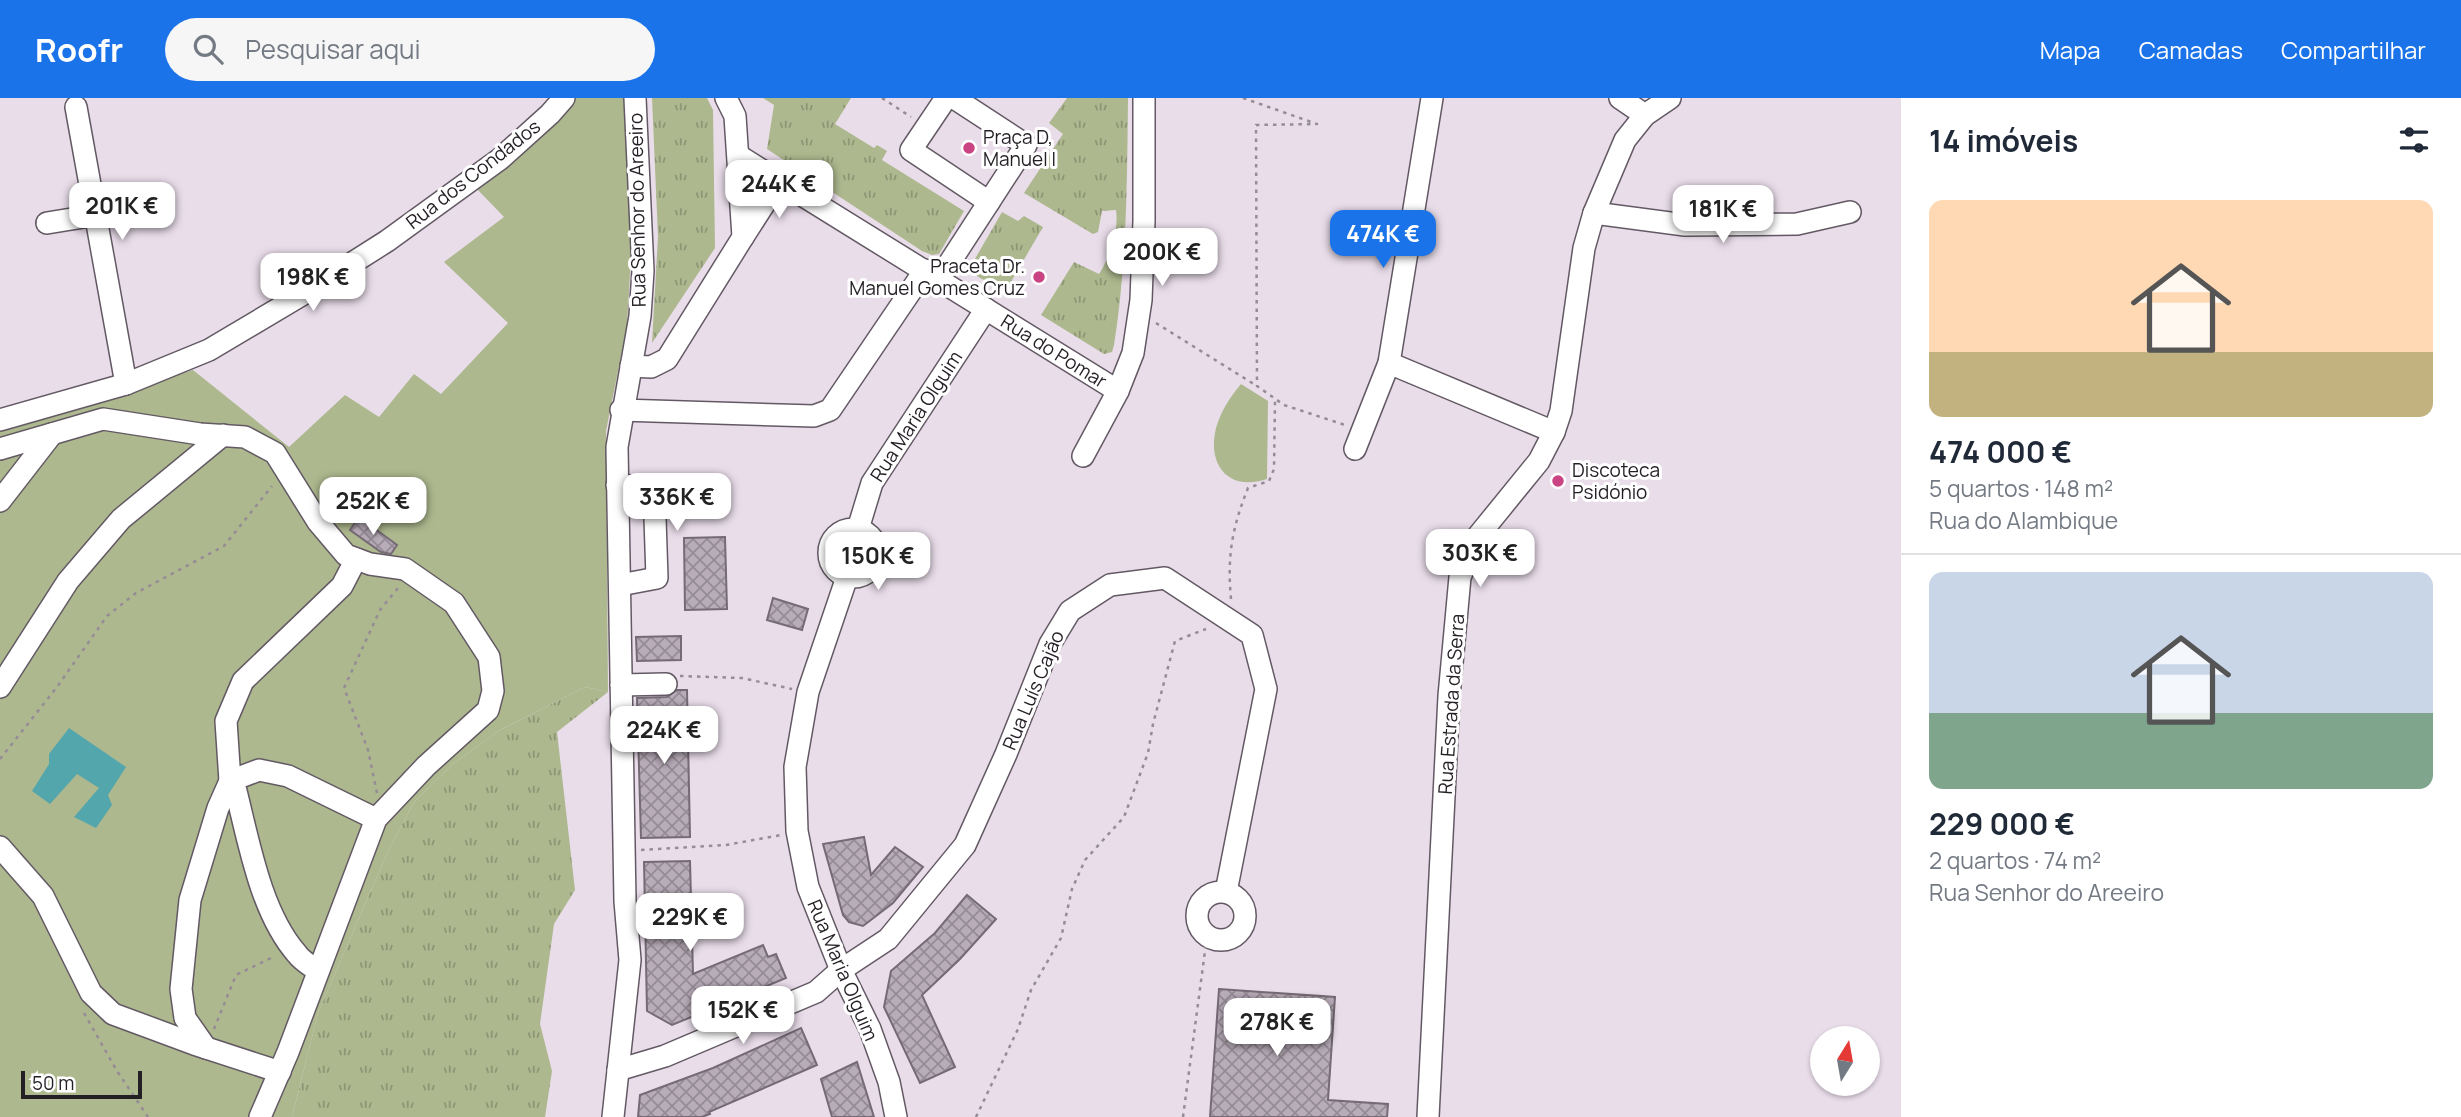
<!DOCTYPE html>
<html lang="pt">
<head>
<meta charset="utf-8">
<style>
  body { margin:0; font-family:Manrope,sans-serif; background:#f6f6f7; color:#1f2937; height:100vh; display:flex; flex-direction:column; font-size:26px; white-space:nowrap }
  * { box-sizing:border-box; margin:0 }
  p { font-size:23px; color:#747a83 }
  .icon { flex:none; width:38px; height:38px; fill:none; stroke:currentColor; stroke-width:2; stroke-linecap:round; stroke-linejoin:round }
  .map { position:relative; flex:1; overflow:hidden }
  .panel { display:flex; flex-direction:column; background:#fff; width:560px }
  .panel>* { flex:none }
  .needle { width:46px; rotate:11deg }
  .tools { position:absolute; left:1810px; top:928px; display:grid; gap:14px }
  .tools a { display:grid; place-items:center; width:70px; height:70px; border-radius:50%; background:#fff; box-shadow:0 2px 5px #0004; font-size:35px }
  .scale { position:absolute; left:21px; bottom:18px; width:121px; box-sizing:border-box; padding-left:7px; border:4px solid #241f24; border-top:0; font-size:19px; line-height:24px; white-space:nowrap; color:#241f24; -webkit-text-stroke:5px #fff; paint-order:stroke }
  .price { position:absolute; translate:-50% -60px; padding:0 16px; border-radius:14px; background:#fff; color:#222; font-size:23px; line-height:46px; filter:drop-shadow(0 2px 4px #0008) }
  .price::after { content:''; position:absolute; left:50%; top:42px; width:21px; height:16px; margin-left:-10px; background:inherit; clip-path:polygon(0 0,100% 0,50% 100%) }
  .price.selected { background:#1a73e8; color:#fff }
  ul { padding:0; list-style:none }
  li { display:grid; align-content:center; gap:14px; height:371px; padding:0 28px }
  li+li { border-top:2px solid #e0e1e3 }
  li span { display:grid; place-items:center; height:217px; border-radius:14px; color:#555 }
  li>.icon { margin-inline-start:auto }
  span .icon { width:126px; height:126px; fill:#fffc; stroke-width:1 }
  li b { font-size:30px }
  h2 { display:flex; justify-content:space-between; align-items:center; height:84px; padding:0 28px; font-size:30px }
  header { display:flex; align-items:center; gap:42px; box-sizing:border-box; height:98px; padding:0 35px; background:#1a73e8; color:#fff }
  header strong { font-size:33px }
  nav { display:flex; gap:38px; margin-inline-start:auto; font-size:24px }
  .search { width:490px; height:63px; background:#f6f6f7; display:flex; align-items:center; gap:18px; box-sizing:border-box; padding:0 24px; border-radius:38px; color:#747a83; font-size:26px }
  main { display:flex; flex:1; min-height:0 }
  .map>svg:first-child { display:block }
  .grass { fill:url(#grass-tufts) }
  .park { fill:#adb88e }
  .water { fill:#54a6ad }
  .building { fill:url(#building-cross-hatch); stroke:#756a75; stroke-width:2 }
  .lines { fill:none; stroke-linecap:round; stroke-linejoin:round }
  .minor-casing { stroke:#635964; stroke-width:24 }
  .path { stroke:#958c96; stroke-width:2.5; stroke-dasharray:3.5 5; stroke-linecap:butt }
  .minor { stroke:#fff; stroke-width:21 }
  .poi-dot { fill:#ca4382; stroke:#fff; stroke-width:2.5 }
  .labels { text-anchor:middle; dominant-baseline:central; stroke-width:6; stroke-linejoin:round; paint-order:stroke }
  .poi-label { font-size:19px; fill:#241f24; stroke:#fff; text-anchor:start }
  .street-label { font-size:19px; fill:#241f24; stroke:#fff }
</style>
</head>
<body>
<header>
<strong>Roofr</strong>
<div class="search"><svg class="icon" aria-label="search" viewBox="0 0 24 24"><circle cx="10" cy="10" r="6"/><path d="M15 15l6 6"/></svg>Pesquisar aqui</div>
<nav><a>Mapa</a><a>Camadas</a><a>Compartilhar</a></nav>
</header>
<main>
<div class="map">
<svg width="1901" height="1019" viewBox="0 0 1901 1019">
  <defs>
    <pattern id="grass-tufts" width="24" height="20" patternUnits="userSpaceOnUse" patternTransform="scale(1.75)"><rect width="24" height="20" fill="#adb88e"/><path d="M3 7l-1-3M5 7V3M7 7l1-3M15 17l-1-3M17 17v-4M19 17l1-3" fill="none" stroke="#8d9574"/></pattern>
    <pattern id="building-cross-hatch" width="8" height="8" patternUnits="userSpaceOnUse" patternTransform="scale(1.75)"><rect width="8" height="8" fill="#b8acb8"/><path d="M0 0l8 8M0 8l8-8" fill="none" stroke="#958b95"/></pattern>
  </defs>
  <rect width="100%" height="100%" fill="#e9ddea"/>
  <g class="grass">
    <polygon points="652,0 707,0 713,12 715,150 652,245 658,139"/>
    <polygon points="763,0 851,0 835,26 874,50 877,47 887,53 882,62 964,113 939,156 932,157 922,153 767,51 774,7"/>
    <path d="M1067 0H1128C1127 83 1127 165 1114 247L1112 254 1104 256 1041 217 1074 164 1099 176C1110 159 1119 133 1116 112L1102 113 1098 134 1093 136 1024 95 1063 36 1049 25Z"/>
    <polygon points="1002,114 1018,123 1024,118 1043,129 1005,194 968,173"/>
    <polygon points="585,589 608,594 557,634 575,792 554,826 540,926 552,973 545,1019 292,1019 318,915 388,753 414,704 454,665 500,632"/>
  </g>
  <g class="park">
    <polygon points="572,0 629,0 631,158 627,228 606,333 608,594 585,589 500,632 454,665 414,704 388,753 318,915 292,1019 0,1019 0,331 193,272 289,349 345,297 379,319 414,276 441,296 508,225 444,164 504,119 476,90"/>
    <path d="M1241 286 1268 303 1267 381C1228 394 1207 367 1216 330 1221 313 1230 299 1241 286Z"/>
  </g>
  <polygon class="water" points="69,630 126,669 108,697 112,707 96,730 74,719 99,690 77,676 50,706 32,693 49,666 49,656"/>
  <g class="building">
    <polygon points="359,419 397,447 391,456 381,454 350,432"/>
    <polygon points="725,439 727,511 685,512 684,440"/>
    <polygon points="773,500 808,511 802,532 767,522"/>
    <polygon points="681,538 681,562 637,563 636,539"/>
    <polygon points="677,592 687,592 690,739 641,740 637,600 667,599"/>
    <polygon points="864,739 871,777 895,749 923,769 893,805 863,828 849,824 843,817 823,746"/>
    <polygon points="690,763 693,876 763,847 768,859 776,856 786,880 672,927 647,913 644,764"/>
    <polygon points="967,797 996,821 960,861 922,897 955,969 920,985 884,909 891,873 935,835"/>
    <polygon points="1219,891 1335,899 1328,1002 1388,1006 1387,1019 1210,1019"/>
    <polygon points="801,930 817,967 709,1014 710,1016 702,1019 638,1019 640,997 713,970"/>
    <polygon points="857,964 874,1019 832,1019 821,981"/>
  </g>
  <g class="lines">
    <defs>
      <g id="minor">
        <polyline points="946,0 911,52 989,104 1026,47 954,0"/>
        <polyline points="1620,0 1645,17"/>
        <polyline points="76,9 126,286"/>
        <polyline points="739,58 1118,293"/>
        <polyline points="1594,115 1685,127 1797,126 1850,114"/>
        <polyline points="47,125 96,117"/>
        <polyline points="743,139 779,83"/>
        <polyline points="939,181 989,104"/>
        <polyline points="1389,265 1554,334"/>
        <polyline points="631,268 651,269 667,261 743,139 735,18 726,0"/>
        <polyline points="621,312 814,318 830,312 925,172"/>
        <polyline points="0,322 126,286 209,252 305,195 387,143 500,61 550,16 564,0"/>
        <polyline points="0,351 103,321 200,336 245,339 275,355 318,424 346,457 370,466 405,471 454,505 489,559 493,593 488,612 426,668 376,721 288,954 260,1019"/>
        <polyline points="1355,351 1389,265 1432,0"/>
        <polyline points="1083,358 1118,293 1133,255 1141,202 1144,123 1144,0"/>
        <polyline points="617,387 654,390 657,480 620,487"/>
        <polyline points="0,403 52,336"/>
        <circle cx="853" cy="455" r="24"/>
        <polyline points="858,431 872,385 986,211"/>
        <polyline points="847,479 808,594 795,669 797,733 808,789 841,872 870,931 889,984 896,1019"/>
        <polyline points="621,587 666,586"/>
        <polyline points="0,589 68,483 121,421 223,337"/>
        <polyline points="0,749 43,798 91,895 113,916 194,946 280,974"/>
        <circle cx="1221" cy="818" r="24"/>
        <path d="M318 873C311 868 302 863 297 856 261 815 249 745 236 693L230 683 226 623 243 583 342 488 356 461"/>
        <polyline points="206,950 185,920 181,891 190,802 218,710 230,683 259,672 288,678 376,721"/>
        <polyline points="618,972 665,958 816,894 841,872 888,841 965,747 1006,656 1050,546 1070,513 1110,487 1165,480 1252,537 1266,591 1226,794"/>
        <polyline points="613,1019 630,862 625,803 617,349 640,218 643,173 635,0"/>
        <polyline points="1428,1019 1449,598 1460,479 1478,438 1539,363 1554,334 1561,313 1584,150 1594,115 1625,42 1645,17 1670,0"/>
      </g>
    </defs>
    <use href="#minor" class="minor-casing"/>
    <g class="path">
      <polyline points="882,0 911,19"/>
      <polyline points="1243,0 1317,26 1256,27 1257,288 1284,307 1345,327"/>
      <polyline points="1156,225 1257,288"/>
      <path d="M1231 501C1227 458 1232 430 1248 390L1269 383 1274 371 1275 303"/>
      <polyline points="680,578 742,580 792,591"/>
      <polyline points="0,661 57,589 107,518 136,495 224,448 272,388"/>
      <polyline points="377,695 368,652 344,590 380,512 398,490"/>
      <polyline points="641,752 726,747 781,737"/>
      <polyline points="84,915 117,973 148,1019"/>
      <polyline points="214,931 236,877 275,858"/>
      <polyline points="976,1019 1018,931 1031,892 1061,840 1072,791 1085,762 1124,719 1148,655 1153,626 1175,543 1206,531"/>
      <polyline points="1183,1019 1207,838"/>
    </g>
    <use href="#minor" class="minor"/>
  </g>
  <g class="poi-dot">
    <circle cx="969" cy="50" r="7"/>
    <circle cx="1039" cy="179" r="7"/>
    <circle cx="1558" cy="383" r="7"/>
  </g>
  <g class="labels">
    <g class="poi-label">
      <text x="983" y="39">Praça D,<tspan x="983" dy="22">Manuel I</tspan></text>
      <text x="1025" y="168" text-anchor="end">Praceta Dr.<tspan x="1025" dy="22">Manuel Gomes Cruz</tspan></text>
      <text x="1572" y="372">Discoteca<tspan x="1572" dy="22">Psidónio</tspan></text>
    </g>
    <g class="street-label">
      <text transform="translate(473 76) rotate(-38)">Rua dos Condados</text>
      <text transform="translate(637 112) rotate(-91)">Rua Senhor do Areeiro</text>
      <text transform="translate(1054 253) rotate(32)">Rua do Pomar</text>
      <text transform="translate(916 318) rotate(-57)">Rua Maria Olguim</text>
      <text transform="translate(1033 592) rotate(-67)">Rua Luís Cajão</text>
      <text transform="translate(1451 606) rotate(-86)">Rua Estrada da Serra</text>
      <text transform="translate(843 872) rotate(67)">Rua Maria Olguim</text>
    </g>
  </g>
</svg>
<div class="tools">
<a><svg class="needle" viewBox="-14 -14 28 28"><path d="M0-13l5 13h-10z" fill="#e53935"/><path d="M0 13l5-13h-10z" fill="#747a83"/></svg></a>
</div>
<div class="scale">50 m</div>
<b class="price" style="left:779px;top:122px">244K €</b>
<b class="price" style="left:122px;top:144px">201K €</b>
<b class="price" style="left:1723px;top:147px">181K €</b>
<b class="price selected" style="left:1383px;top:172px">474K €</b>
<b class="price" style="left:1162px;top:190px">200K €</b>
<b class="price" style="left:313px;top:215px">198K €</b>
<b class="price" style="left:677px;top:435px">336K €</b>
<b class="price" style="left:373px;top:439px">252K €</b>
<b class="price" style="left:1480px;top:491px">303K €</b>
<b class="price" style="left:878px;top:494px">150K €</b>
<b class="price" style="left:664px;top:668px">224K €</b>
<b class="price" style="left:690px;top:855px">229K €</b>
<b class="price" style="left:743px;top:948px">152K €</b>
<b class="price" style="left:1277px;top:960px">278K €</b>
</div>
<section class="panel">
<h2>14 imóveis<svg class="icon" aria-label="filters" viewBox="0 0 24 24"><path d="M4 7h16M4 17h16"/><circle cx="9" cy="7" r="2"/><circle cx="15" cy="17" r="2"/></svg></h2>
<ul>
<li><span style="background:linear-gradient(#ffd9b3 70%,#c2b280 0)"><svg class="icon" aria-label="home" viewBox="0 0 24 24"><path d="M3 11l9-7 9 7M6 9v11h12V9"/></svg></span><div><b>474 000 €</b><p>5 quartos · 148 m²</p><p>Rua do Alambique</p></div></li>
<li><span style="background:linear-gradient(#c9d6e8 65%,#7fa58c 0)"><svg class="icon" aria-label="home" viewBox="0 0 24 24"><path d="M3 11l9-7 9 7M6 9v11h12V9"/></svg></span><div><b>229 000 €</b><p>2 quartos · 74 m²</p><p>Rua Senhor do Areeiro</p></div></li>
</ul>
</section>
</main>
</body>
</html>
